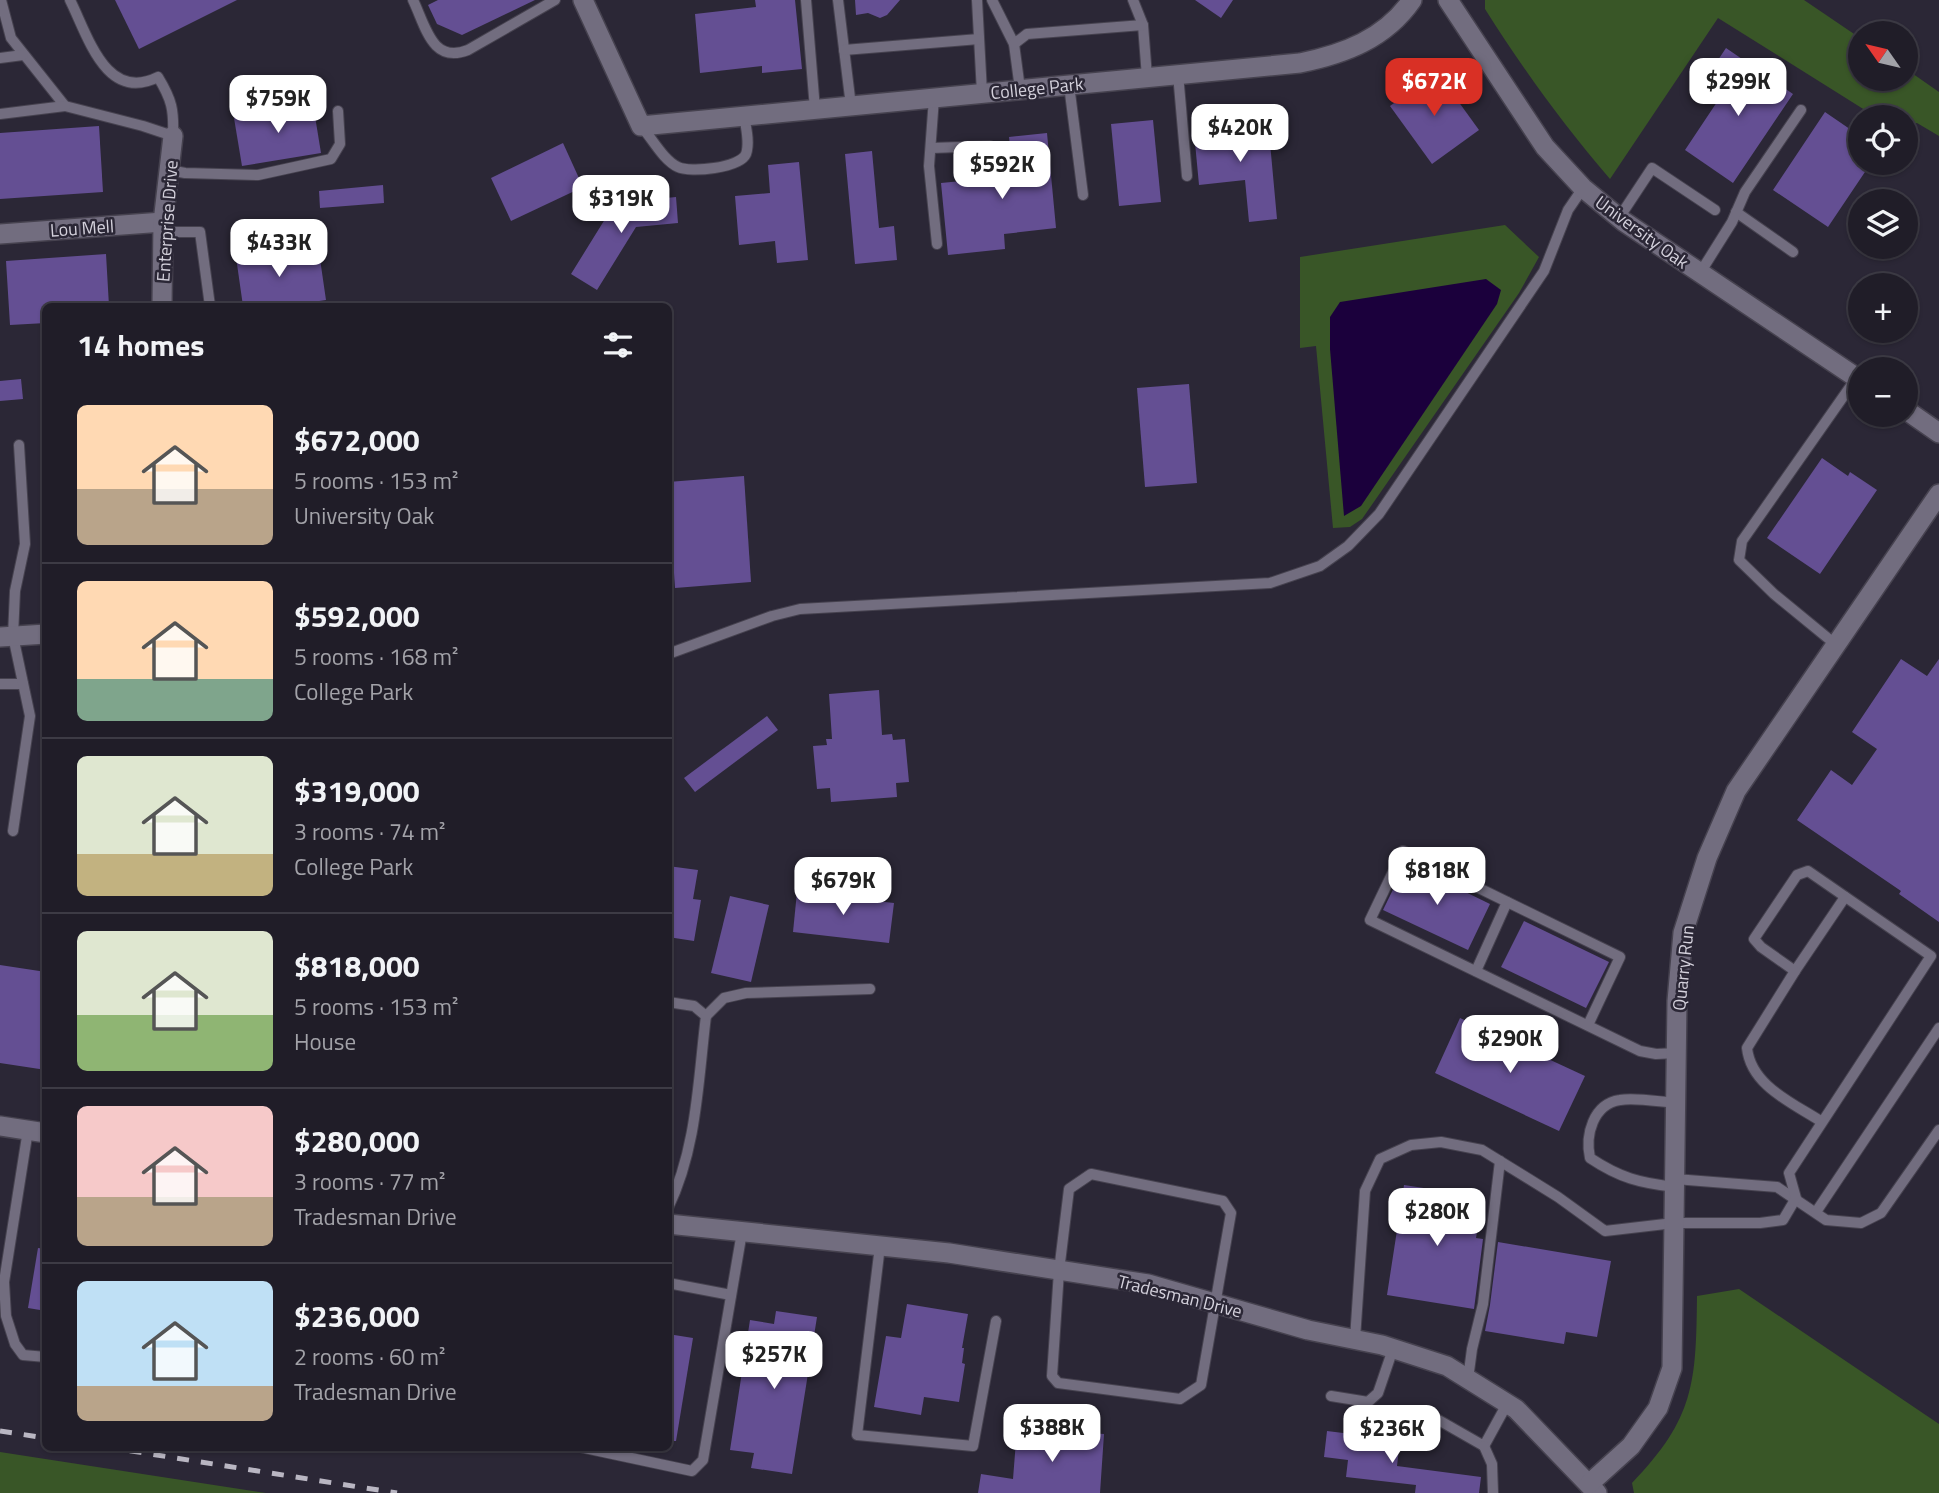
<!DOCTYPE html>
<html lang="en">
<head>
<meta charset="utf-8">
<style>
  body { margin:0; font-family:"Titillium Web",sans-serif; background:#282630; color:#f1f3f6; height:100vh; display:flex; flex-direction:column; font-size:26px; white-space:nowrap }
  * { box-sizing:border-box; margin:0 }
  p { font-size:23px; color:#a2a2a8 }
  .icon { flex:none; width:38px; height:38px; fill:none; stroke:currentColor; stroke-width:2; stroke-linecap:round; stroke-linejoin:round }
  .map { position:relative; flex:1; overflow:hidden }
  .sheet { position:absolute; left:42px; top:303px; width:630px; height:1148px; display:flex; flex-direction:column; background:#201d28; border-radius:10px; box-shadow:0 2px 5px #0004,0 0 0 2px #3d3b45 }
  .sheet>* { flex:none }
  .needle { width:46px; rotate:304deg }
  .buttons { position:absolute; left:1848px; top:21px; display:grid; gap:14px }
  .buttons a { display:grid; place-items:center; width:70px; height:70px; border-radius:50%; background:#201d28; box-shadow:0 2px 5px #0004,0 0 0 2px #3d3b45; font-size:35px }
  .price { position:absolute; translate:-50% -60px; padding:0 16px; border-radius:14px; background:#fff; color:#222; font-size:23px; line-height:46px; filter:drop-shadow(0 2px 4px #0008) }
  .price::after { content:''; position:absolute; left:50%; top:42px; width:21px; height:16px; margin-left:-10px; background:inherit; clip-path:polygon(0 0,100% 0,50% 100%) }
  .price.selected { background:#d93025; color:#fff }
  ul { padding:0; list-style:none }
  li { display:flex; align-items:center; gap:21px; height:175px; padding:0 35px }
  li+li { border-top:2px solid #3d3b45 }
  li span { display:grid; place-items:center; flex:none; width:196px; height:140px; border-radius:10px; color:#555 }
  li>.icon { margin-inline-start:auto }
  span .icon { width:84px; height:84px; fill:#fffc; stroke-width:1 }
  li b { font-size:30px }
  h2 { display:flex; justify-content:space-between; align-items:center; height:84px; padding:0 35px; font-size:30px }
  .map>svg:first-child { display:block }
  .green { fill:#395627 }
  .water { fill:#1b003c }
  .building { fill:#644f93 }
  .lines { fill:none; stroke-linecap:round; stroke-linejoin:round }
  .lane-casing { stroke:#46424f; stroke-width:12 }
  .street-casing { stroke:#46424f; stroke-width:22 }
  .lane { stroke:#726d7f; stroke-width:10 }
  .street { stroke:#726d7f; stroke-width:19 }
  .rail { stroke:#b9b6c2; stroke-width:5; stroke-dasharray:12 12; stroke-linecap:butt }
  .labels { text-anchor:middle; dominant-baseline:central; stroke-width:5; stroke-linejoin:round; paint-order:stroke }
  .street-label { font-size:18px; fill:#d4d1dc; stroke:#2b2736 }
</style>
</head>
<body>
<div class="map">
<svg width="1939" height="1493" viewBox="0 0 1939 1493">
  <rect width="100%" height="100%" fill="#2b2736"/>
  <g class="green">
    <path d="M1485 0H1804L1860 38V79H1906V69L1939 92V136L1917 123 1906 126V117H1876L1718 18 1610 179C1564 126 1523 69 1485 9Z"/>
    <polygon points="1505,225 1539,257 1519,293 1362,519 1350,527 1333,528 1316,346 1300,348 1300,257"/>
    <path d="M1739 1289 1939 1424V1493H1634L1632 1483C1695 1418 1696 1382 1697 1296Z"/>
    <polygon points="0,1452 266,1493 0,1493"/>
  </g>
  <polygon class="water" points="1486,279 1501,290 1497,304 1361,506 1344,516 1330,349 1330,317 1340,302"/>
  <g class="building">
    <polygon points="115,0 237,0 139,49"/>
    <polygon points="438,0 535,0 462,35 437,24 428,5"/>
    <polygon points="755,0 795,0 802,69 762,73 762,66 700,73 695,14 756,7"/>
    <polygon points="855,0 900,0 887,15 880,18 868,13 856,15"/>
    <polygon points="1195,0 1233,0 1221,18"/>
    <polygon points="1726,48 1793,94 1733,183 1685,150 1733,78 1714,66"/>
    <polygon points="1437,72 1479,130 1432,164 1390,106"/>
    <polygon points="313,104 321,153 242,166 234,118"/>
    <polygon points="1825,112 1860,136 1860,163 1871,163 1828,227 1773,190"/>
    <polygon points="1153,120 1161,202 1119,206 1111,124"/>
    <polygon points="1268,121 1277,219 1249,222 1245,180 1199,185 1194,132 1240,127 1240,124"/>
    <polygon points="99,126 103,192 0,199 0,133"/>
    <polygon points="1047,133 1056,228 1004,234 1005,249 948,255 941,183 1013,176 1009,137"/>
    <polygon points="563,143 583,187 511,221 491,178"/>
    <polygon points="872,151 879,228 894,226 897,260 855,264 845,154"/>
    <polygon points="799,162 808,260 777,263 775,241 739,245 735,196 770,193 768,165"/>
    <polygon points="383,185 384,203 320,208 319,191"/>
    <polygon points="676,197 678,223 636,227 597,290 571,274 615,203"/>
    <polygon points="262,246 264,260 319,252 326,300 286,306 243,306 235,250"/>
    <polygon points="106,254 109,306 46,306 46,323 10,325 6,261"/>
    <polygon points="21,379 23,399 0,401 0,381"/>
    <polygon points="1189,384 1197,483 1145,487 1137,388"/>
    <polygon points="1822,458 1848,476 1850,472 1877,490 1820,574 1767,538"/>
    <polygon points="744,476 751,582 675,588 668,482"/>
    <polygon points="1901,659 1927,676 1939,659 1939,922 1899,894 1901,891 1797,820 1831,770 1852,785 1877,749 1852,732"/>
    <polygon points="879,690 882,735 892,734 893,740 905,739 909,782 896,783 897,797 831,802 830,788 817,789 813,746 827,745 826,739 832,739 829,694"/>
    <polygon points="767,716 778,730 695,792 684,778"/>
    <polygon points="1406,863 1490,904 1468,950 1383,910"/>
    <polygon points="668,866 698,870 693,899 701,900 694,941 668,937"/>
    <polygon points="797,892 894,903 889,943 793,932"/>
    <polygon points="730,896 769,905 751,982 711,973"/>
    <polygon points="1524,921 1609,962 1586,1008 1501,967"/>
    <polygon points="0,965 46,972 46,1070 0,1063"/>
    <polygon points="1460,1018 1585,1076 1559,1131 1435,1073"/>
    <polygon points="1404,1185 1483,1197 1476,1238 1483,1239 1474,1309 1387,1295"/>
    <polygon points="1498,1242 1611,1261 1597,1337 1566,1332 1564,1344 1485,1331 1490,1305"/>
    <polygon points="38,1248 46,1249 46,1311 28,1308"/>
    <polygon points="907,1304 968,1314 962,1348 964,1348 962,1363 965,1364 959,1402 924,1397 921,1415 874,1407 886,1336 901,1338"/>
    <polygon points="776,1311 817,1317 792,1474 751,1468 754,1453 730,1450 750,1320 774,1324"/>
    <polygon points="668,1334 693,1338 676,1441 668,1441"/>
    <polygon points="1017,1428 1104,1434 1100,1493 978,1493 981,1474 1013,1479"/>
    <polygon points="1327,1431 1400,1440 1397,1466 1481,1477 1479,1493 1415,1493 1416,1485 1346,1477 1348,1460 1324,1457"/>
  </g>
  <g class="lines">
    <defs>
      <g id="lane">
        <path d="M1 0 11 38 65 106 143 126 173 136C174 110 172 100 158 77 106 103 88 36 70 0"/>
        <path d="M413 0C426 27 432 64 468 50L555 0"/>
        <polyline points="806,0 815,109"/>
        <polyline points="838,0 851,106"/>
        <polyline points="977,0 982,93"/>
        <polyline points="992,0 1014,44 1020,89"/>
        <polyline points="1133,0 1143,25 1147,77"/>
        <polyline points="1014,44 1027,34 1143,25"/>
        <polyline points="844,50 979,39"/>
        <polyline points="0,58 23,55"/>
        <polyline points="1178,74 1187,176"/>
        <polyline points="1069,85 1083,195"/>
        <polyline points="934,98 929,166 937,244"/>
        <polyline points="0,114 65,106"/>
        <path d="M641 126C652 138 663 160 678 167 690 173 740 168 746 154 750 143 746 127 744 116"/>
        <polyline points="931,148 990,146"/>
        <polyline points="169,170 185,173 258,175 331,159 340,144 338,111"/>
        <polyline points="1736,212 1793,252"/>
        <polyline points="1619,218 1652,168 1715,210"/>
        <polyline points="163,232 200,232 210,306"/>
        <polyline points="1700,273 1732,222 1745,192 1801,110"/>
        <polyline points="1835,644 1774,594 1739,560 1742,541 1857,377"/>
        <polyline points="668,654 772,616 800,609 1270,583 1320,566 1348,546 1379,514 1544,271 1568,210 1583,188"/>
        <polyline points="0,684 23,684"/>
        <polyline points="13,831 30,716 13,636 15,591 25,544 19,445"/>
        <polyline points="1476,971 1507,902"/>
        <polyline points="1795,971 1845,897"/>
        <path d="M668 1002 694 1006 706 1016C698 1081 697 1148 668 1208"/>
        <polyline points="706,1016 724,998 746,993 870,989"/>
        <polyline points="1588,1025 1620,957 1403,851 1370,920 1640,1051 1656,1054 1677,1053"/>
        <polyline points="28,1130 4,1282 6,1316 15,1344 23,1355 46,1357"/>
        <polygon points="1091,1174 1223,1201 1231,1213 1201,1385 1180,1399 1058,1383 1052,1376 1059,1271 1069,1189"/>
        <polyline points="1675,1179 1777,1187 1826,1220 1861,1223 1881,1213 1939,1130"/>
        <path d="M1675 1187C1640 1183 1620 1178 1590 1158 1585 1135 1593 1104 1620 1100 1635 1097 1660 1102 1676 1103"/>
        <polyline points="1816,1212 1939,1028"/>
        <polyline points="880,1246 857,1435 973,1446 996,1321"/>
        <polyline points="668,1283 731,1295"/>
        <path d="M1355 1339 1365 1191 1380 1159 1411 1145 1441 1142 1482 1150 1558 1197 1605 1231 1674 1223H1760L1783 1220 1796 1198 1789 1173 1931 956 1808 871 1797 875 1754 939 1761 947 1795 971 1747 1048C1751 1086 1793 1103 1822 1122"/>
        <polyline points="1468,1379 1472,1349 1483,1304 1500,1161"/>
        <polyline points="1331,1396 1368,1402 1378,1393 1393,1349"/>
        <polyline points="1428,1414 1484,1446 1507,1404"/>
        <polyline points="1484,1446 1492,1464 1493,1493"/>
        <polyline points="580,1447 692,1471 703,1460 742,1232"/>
      </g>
      <g id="street">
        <path d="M583 0 641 126 1300 63C1344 54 1385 39 1412 0"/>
        <polyline points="1448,0 1545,147 1583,188 1623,221 1860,380"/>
        <polyline points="0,234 163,222"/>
        <polyline points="162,306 163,222 173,136"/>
        <polyline points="1906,410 1939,433"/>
        <polyline points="0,637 46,634"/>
        <polyline points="0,1126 46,1133"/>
        <polyline points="668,1224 949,1253 1148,1284 1308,1330 1382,1345 1447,1366 1516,1409 1597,1493"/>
        <polyline points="1589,1484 1631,1446 1658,1408 1672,1368 1677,1001 1683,933 1707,858 1736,791 1939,494"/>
      </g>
    </defs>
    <use href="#lane" class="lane-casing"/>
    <use href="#street" class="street-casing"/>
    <use href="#lane" class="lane"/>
    <use href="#street" class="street"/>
    <g class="rail">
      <polyline points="0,1431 46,1438"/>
      <polyline points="106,1447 397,1493"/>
    </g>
  </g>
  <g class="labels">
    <g class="street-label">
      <text transform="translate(1037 88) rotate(-6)">College Park</text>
      <text transform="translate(167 221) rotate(-86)">Enterprise Drive</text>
      <text transform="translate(82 228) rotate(-4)">Lou Mell</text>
      <text transform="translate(1642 232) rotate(36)">University Oak</text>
      <text transform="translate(1683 968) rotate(-84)">Quarry Run</text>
      <text transform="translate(1180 1296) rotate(14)">Tradesman Drive</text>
    </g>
  </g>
</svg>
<div class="buttons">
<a><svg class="needle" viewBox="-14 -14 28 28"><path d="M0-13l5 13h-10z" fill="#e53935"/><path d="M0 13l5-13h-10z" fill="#a2a2a8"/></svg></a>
<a><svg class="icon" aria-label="locate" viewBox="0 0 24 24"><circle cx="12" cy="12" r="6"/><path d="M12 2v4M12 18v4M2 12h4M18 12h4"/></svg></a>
<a><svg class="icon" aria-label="layers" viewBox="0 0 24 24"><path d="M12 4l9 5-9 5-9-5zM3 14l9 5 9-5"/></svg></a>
<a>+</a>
<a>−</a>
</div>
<b class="price selected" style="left:1434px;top:118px">$672K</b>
<b class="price" style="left:1738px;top:118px">$299K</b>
<b class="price" style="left:278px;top:135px">$759K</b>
<b class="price" style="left:1240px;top:164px">$420K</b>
<b class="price" style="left:1002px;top:201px">$592K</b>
<b class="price" style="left:621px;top:235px">$319K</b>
<b class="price" style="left:279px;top:279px">$433K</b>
<b class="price" style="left:1437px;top:907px">$818K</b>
<b class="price" style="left:843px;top:917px">$679K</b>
<b class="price" style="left:1510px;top:1075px">$290K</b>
<b class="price" style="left:1437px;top:1248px">$280K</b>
<b class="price" style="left:774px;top:1391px">$257K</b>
<b class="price" style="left:1052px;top:1464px">$388K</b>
<b class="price" style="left:1392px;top:1465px">$236K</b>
<section class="sheet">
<h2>14 homes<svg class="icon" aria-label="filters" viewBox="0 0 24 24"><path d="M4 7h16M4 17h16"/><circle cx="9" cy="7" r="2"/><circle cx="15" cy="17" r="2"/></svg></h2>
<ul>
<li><span style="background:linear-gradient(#ffd9b3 60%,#b9a48a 0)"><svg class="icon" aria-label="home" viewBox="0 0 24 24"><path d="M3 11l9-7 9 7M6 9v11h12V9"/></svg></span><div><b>$672,000</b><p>5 rooms · 153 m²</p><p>University Oak</p></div></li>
<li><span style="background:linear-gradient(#ffd9b3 70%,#7fa58c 0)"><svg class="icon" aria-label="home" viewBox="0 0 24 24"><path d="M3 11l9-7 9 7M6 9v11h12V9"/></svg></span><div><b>$592,000</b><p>5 rooms · 168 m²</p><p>College Park</p></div></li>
<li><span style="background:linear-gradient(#dfe7d0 70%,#c2b280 0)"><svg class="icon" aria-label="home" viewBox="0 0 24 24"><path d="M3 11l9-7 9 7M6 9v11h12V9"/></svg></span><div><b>$319,000</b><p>3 rooms · 74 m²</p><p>College Park</p></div></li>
<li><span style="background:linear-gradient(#dfe7d0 60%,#8fb573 0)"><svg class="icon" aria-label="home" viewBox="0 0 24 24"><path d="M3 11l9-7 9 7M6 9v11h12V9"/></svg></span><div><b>$818,000</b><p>5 rooms · 153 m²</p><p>House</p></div></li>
<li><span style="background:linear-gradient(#f6c9c9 65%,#b9a48a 0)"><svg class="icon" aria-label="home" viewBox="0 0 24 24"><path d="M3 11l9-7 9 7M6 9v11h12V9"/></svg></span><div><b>$280,000</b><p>3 rooms · 77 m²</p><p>Tradesman Drive</p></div></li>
<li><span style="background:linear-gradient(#bfe0f5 75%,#b9a48a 0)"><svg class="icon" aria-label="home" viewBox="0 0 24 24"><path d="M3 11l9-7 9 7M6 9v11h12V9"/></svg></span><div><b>$236,000</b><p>2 rooms · 60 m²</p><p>Tradesman Drive</p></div></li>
</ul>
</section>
</div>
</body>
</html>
